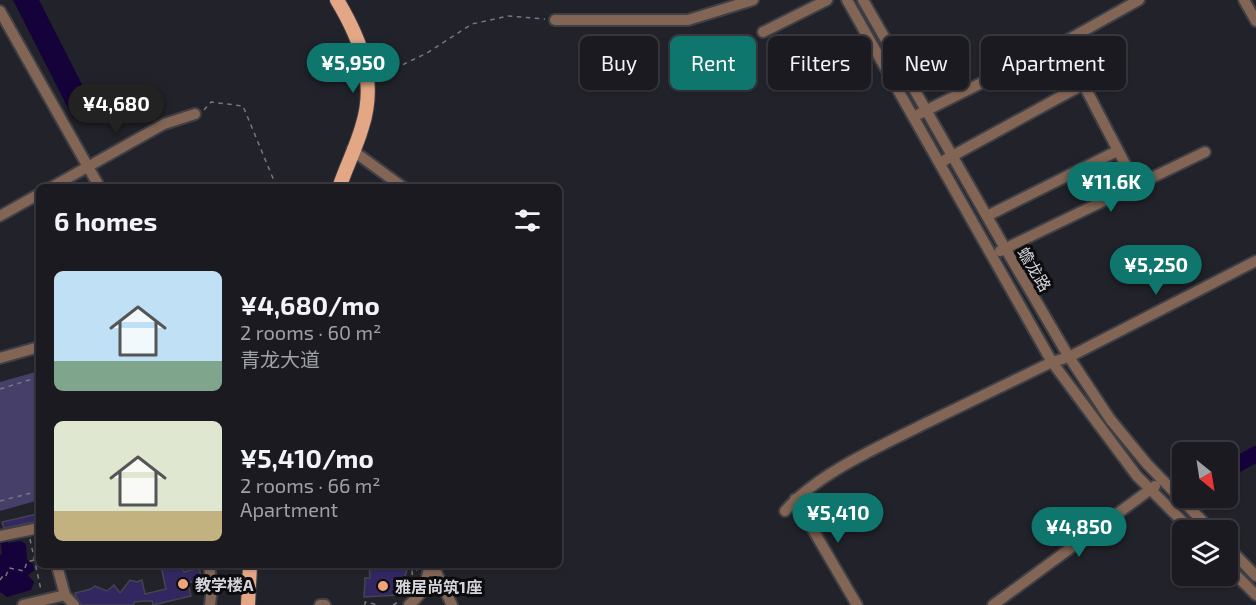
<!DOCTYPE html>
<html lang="en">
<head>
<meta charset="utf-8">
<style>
  body { margin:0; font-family:"Exo 2","Noto Sans SC",sans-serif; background:#27272d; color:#f1f3f6; height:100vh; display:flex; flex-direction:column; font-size:22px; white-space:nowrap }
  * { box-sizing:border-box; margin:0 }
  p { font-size:20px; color:#9fa1a5 }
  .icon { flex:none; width:33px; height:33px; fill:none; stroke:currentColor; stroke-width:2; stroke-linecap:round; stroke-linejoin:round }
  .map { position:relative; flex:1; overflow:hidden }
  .drawer { position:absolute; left:36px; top:184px; width:526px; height:384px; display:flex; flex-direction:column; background:#1a1a20; border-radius:9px; box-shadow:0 2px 4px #0004,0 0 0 2px #38383e }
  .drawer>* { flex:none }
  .banner { position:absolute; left:580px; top:36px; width:570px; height:54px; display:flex; gap:12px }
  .needle { width:39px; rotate:150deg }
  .buttons { position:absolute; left:1172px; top:442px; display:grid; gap:12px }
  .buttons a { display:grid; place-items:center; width:66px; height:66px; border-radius:9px; background:#1a1a20; box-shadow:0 2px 4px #0004,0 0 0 2px #38383e; font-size:30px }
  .price { position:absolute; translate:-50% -51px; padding:0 14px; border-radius:21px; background:#0f766e; color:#fff; font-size:20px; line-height:39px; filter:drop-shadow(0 2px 3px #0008) }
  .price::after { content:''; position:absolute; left:50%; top:36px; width:18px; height:14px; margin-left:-9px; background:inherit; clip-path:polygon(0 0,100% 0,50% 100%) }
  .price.current { background:#222; color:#fff }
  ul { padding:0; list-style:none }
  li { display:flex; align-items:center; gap:18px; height:150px; padding:0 18px }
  li span { display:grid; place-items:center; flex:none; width:168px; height:120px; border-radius:9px; color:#555 }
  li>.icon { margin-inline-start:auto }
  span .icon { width:72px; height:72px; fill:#fffc; stroke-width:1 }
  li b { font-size:26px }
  h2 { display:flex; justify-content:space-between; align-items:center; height:72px; padding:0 18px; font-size:26px }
  .tag { padding:0 21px; border-radius:9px; background:#1a1a20; box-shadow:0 2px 4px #0004,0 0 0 2px #38383e; font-size:21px; line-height:54px }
  .tag.current { background:#0f766e; color:#fff }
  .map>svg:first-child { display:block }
  .green { fill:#453f6a }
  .water { fill:#15023b }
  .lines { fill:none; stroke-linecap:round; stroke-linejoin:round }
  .river { stroke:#15023b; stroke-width:16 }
  .building { fill:#332762; stroke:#45444e; stroke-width:1.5 }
  .minor-casing { stroke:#3f3f46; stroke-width:14 }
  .major-casing { stroke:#3f3f46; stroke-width:16 }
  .path { stroke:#77777e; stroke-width:1.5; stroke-dasharray:4.5 4.5; stroke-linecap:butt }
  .minor { stroke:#826555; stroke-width:10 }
  .major { stroke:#e4a786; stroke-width:14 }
  .poi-dot { fill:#f0a278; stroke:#0c0c0f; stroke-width:2 }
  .labels { text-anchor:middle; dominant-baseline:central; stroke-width:6; stroke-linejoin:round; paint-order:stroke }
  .street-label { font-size:16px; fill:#d5d5db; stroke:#0c0c0f }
  .poi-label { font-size:16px; font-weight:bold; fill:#d5d5db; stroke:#0c0c0f; text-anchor:start }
</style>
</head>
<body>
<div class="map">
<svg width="1256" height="605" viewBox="0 0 1256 605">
  <rect width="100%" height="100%" fill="#22222a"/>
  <polygon class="green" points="39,371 39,500 0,511 0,382"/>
  <g class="water">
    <polygon points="13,0 39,0 94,108 73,118"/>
    <polygon points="6,537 8,543 21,541 26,544 27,560 33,564 34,571 28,575 34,582 31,590 7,597 0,592 0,555 2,554 0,538"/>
  </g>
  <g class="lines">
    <polyline class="river" points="1227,470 1256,454"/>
  </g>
  <g class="building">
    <polygon points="37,514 39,515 39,521 4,528 2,522"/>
    <polygon points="161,566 182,566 184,572 199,568 202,579 188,583 191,596 153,605 152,601 144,601 134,602 134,605 81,605 76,596 75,593 91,589 95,586 107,591 114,585 120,593 130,580 137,582 142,580 145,594 166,589"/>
    <polygon points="369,566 408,567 399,595 364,597 365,578 370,578"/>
  </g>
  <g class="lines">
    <defs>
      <g id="minor">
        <polyline points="847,0 1052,362 1137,476 1192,531"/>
        <polyline points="863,0 1005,248 1069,357 1110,419 1147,464 1212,531"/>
        <polyline points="1244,0 1256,21"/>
        <polyline points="0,11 100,188"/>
        <polyline points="555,20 688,20 753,0"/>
        <polyline points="763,32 827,0"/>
        <polyline points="1062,43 1136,185"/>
        <polyline points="919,114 1062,43 1139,0"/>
        <polyline points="352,150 404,188"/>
        <polyline points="945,160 1082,85"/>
        <polyline points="50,188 164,124 195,114"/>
        <polyline points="0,216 39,194"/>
        <polyline points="987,216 1117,151"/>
        <polyline points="1000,251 1205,152"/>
        <polyline points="0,358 39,347"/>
        <polyline points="795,499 857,605"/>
        <path d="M785 511C817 474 877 448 920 426 964 405 1008 383 1052 362L1069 357 1256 261"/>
        <polyline points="0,536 39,528"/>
        <polyline points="1227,546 1256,576"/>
        <polyline points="209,566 212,587 210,605"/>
        <polyline points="433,566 452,605"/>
        <polyline points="1227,566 1256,595"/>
        <polyline points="65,595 74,605"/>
        <polyline points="23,605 65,595 57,566"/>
        <polyline points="320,605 325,605"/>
        <path d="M409 605C423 594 427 583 429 566"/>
        <polyline points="993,605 1155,486"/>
      </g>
      <g id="major">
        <path d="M337 0C361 40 377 81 362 127 356 148 346 167 339 188"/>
        <polyline points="248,605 250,566"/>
      </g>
    </defs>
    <use href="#minor" class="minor-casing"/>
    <use href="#major" class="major-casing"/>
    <g class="path">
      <polyline points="377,72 400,66 427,53 472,24 508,16 545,19"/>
      <polyline points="204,110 211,102 243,106 277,188"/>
      <polyline points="0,389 39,377"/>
      <polyline points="0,501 39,491"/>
      <polyline points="30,539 41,590"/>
      <polyline points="0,580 2,577 5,578 9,568 24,571 27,562 34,560"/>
      <polyline points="413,584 412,570 417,570"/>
      <polyline points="365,605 365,602 379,605"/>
      <polyline points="393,605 400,601"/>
    </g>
    <use href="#minor" class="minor"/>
    <use href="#major" class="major"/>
  </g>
  <g class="poi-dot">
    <circle cx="183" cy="584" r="6"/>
    <circle cx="383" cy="586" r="6"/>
  </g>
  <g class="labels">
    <g class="street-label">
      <text transform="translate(1035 269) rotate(59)">蟾龙路</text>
    </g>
    <g class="poi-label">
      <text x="195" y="584">教学楼A</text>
      <text x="395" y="586">雅居尚筑1座</text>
    </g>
  </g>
</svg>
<div class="buttons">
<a><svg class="needle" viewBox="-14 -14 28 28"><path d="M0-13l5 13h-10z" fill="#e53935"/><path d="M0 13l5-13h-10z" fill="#9fa1a5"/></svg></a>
<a><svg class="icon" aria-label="layers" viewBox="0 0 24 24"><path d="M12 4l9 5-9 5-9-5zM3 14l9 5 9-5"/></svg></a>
</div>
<b class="price" style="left:353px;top:94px">¥5,950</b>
<b class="price current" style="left:116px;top:135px">¥4,680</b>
<b class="price" style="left:1111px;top:213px">¥11.6K</b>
<b class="price" style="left:1156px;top:296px">¥5,250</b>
<b class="price" style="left:838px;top:544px">¥5,410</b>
<b class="price" style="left:1079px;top:558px">¥4,850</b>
<div class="banner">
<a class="tag">Buy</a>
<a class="tag current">Rent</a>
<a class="tag">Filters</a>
<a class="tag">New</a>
<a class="tag">Apartment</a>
</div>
<section class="drawer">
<h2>6 homes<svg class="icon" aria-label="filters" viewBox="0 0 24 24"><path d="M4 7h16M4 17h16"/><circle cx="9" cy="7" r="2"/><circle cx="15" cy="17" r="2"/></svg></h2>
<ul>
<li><span style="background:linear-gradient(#bfe0f5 75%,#7fa58c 0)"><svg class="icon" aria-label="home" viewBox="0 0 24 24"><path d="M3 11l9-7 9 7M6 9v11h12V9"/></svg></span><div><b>¥4,680/mo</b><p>2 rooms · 60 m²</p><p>青龙大道</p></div></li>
<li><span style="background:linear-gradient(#dfe7d0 75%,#c2b280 0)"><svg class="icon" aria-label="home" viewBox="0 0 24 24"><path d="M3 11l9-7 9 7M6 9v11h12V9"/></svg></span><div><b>¥5,410/mo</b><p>2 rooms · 66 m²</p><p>Apartment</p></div></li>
</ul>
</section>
</div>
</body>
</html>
